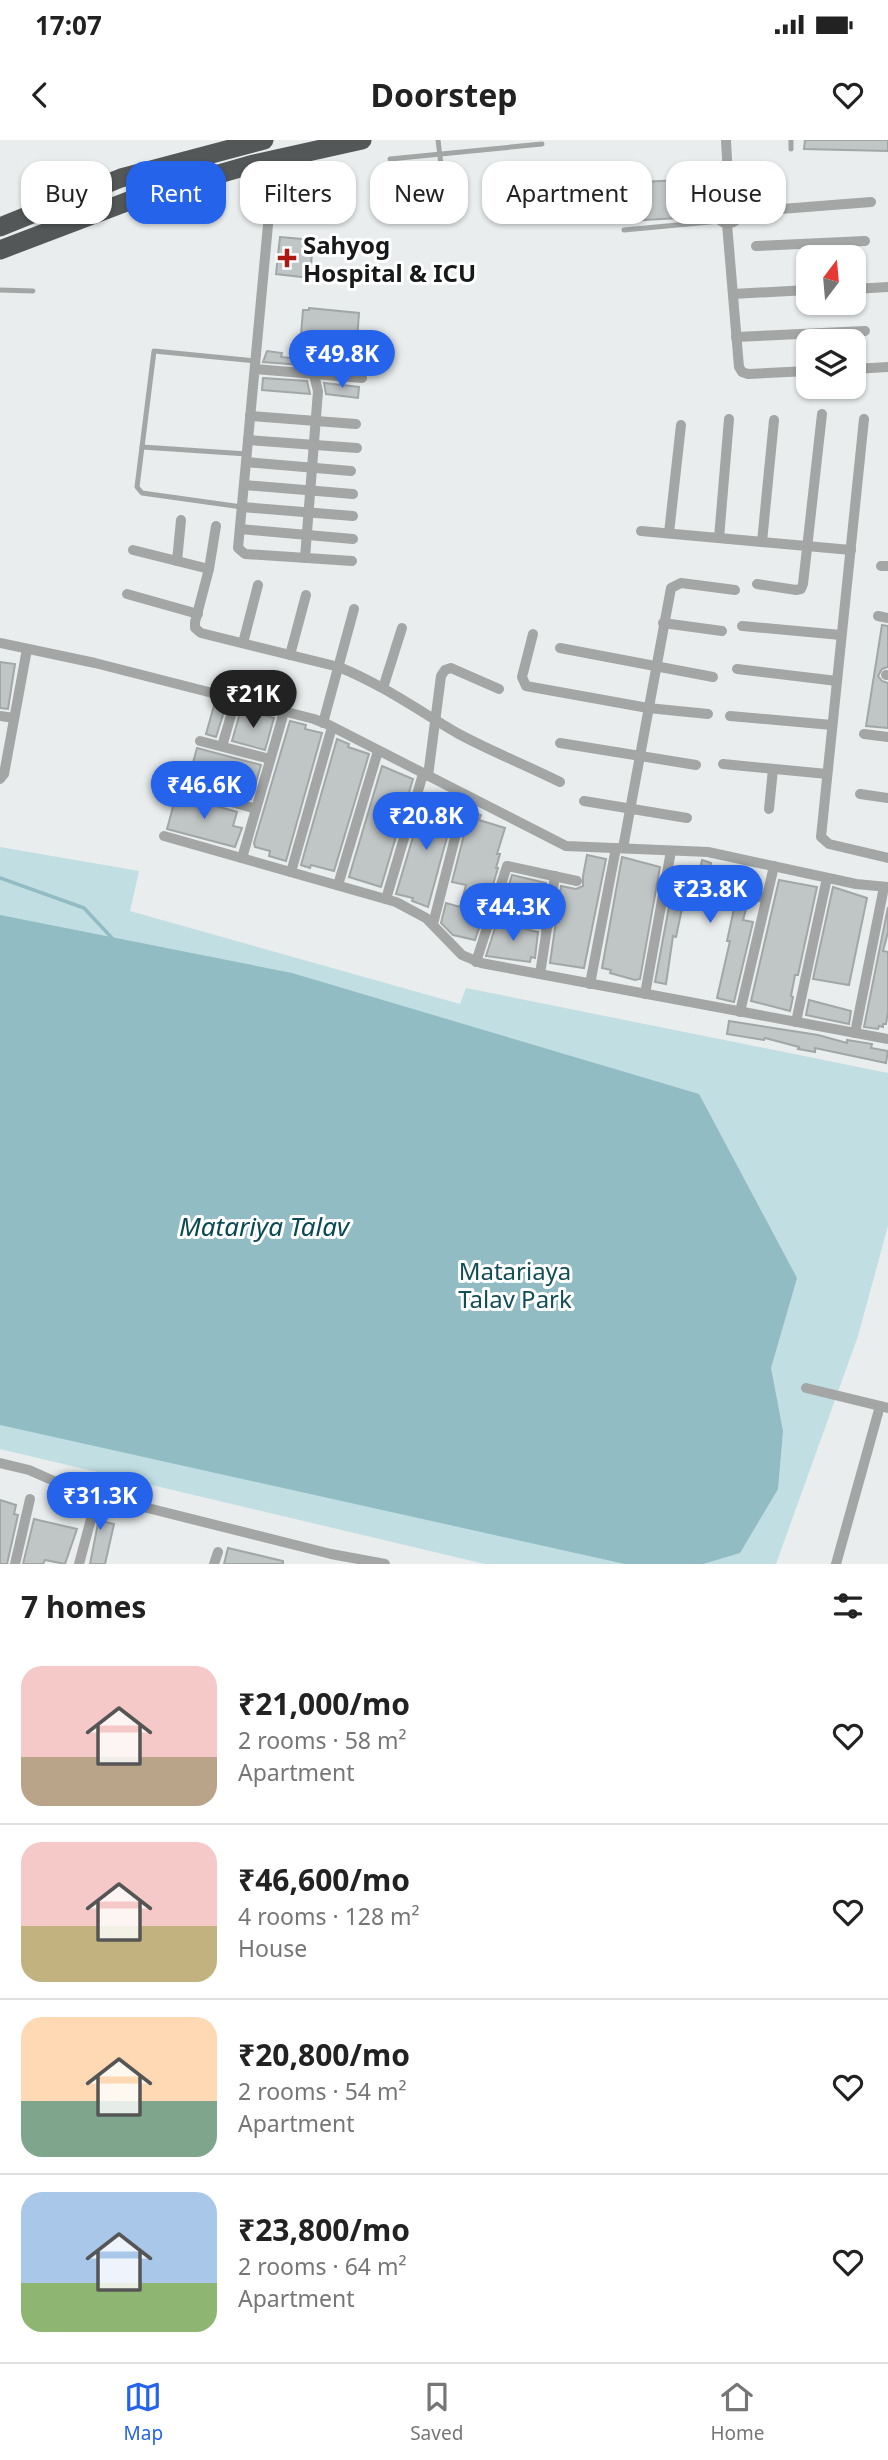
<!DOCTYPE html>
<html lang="en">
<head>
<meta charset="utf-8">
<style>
  body { margin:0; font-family:"Noto Sans",sans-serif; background:#f6f6f6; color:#222; height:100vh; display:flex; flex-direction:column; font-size:26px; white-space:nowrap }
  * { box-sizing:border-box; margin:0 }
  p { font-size:23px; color:#767676 }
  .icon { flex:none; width:38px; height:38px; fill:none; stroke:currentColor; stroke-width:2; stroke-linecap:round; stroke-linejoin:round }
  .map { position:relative; height:1424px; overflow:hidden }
  .sheet { display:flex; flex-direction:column; background:#fff; flex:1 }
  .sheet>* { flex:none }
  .top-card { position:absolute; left:21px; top:21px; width:847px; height:63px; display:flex; gap:14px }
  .needle { width:46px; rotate:16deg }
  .fabs { position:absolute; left:796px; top:105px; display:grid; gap:14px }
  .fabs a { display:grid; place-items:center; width:70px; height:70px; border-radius:14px; background:#fff; box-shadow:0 2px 5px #0004; font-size:35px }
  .price { position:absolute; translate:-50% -60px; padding:0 16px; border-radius:24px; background:#2563eb; color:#fff; font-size:23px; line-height:46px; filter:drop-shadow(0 2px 4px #0008) }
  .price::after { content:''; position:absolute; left:50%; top:42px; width:21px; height:16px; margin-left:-10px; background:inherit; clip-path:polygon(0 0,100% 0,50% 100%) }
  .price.active { background:#222; color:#fff }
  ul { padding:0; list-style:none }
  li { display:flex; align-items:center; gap:21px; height:175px; padding:0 21px }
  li+li { border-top:2px solid #e0e0e0 }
  li span { display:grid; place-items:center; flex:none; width:196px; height:140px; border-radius:21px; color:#555 }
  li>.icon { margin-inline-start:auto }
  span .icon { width:84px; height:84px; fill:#fffc; stroke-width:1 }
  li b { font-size:30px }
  h2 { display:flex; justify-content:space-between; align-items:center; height:84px; padding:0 21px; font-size:30px }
  .tag { padding:0 24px; border-radius:21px; background:#fff; box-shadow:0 2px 5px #0004; font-size:24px; line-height:63px }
  .tag.active { background:#2563eb; color:#fff }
  .status { display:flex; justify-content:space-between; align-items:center; height:49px; padding:0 35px; background:#fff; direction:ltr }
  .status svg { height:19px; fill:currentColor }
  header { display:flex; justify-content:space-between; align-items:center; height:91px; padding:0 21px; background:#fff; font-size:32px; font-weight:700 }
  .tab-bar { display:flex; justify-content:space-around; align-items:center; height:98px; border-top:2px solid #e0e0e0; background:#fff; font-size:19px; color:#767676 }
  .tab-bar a { display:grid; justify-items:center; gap:4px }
  .tab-bar .active { color:#2563eb }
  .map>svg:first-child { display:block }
  .green { fill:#c1dee3 }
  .water { fill:#92bcc3 }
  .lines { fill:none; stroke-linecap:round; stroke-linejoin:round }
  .stream { stroke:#92bcc3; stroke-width:3.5 }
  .building { fill:#c0c5c6; stroke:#a1a6a6; stroke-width:2 }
  .lane { stroke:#a4a6a6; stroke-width:5 }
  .street { stroke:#a4a6a6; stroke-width:10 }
  .highway { stroke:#535758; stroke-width:19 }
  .poi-dot { fill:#ab1912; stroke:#fff; stroke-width:2.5 }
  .labels { text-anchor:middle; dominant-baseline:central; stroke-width:6; stroke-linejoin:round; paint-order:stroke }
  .poi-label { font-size:24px; font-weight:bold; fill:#171819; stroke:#fff; text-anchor:start }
  .park-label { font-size:24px; fill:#114e56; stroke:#fff }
  .water-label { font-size:26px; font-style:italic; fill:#094951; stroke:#fff }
</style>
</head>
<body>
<div class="status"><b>17:07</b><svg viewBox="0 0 49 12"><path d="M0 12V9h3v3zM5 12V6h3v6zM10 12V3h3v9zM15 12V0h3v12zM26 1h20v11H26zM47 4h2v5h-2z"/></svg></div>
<header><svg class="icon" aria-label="back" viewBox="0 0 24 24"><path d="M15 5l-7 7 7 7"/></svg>Doorstep<svg class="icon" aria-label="heart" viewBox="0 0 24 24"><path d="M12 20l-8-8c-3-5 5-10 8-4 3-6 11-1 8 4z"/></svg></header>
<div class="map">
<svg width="888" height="1424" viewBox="0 0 888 1424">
  <rect width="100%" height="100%" fill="#e9edee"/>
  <polygon class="green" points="0,707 139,731 130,771 460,864 466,848 888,933 888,1086 858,1196 776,1424 485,1424 0,1309"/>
  <polygon class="water" points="0,775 292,833 699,954 797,1138 771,1228 783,1291 778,1349 740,1413 703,1424 625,1424 0,1285"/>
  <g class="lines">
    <polyline class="stream" points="0,738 84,768 112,798"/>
  </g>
  <g class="building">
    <polygon points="805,0 888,0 888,11 804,9"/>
    <polygon points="697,39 699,77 625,81 623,43"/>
    <polygon points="280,97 313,100 310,138 276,134"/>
    <polygon points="309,168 359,173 355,229 263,222 267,211 282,213 281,217 299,219 303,170 309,170"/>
    <polygon points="263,238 307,241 310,254 262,250"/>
    <polygon points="324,243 359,247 358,258 326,254"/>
    <polygon points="882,485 888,486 888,527 882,529 878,536 882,541 888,543 888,588 866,586"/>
    <polygon points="0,522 15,524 8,569 0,568"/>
    <polygon points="215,562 226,565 216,597 206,594"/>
    <polygon points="241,569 274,578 265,610 232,601"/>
    <polygon points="290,581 306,585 305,589 322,593 286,721 269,716 270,711 255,707 254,703"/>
    <polygon points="337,599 349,604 348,607 369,614 334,731 311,725 310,728 301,725"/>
    <polygon points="197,608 261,625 251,659 188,641"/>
    <polygon points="382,626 413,639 381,747 349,737"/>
    <polygon points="177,652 182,656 237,672 233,686 242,688 235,707 167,689"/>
    <polygon points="424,660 443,665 444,661 456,664 428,767 412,761 413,758 396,754"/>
    <polygon points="470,671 481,675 479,680 505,688 497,714 500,714 496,728 498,728 491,751 478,748 469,782 480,785 475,800 453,795 441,783 446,763 460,767 466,745 452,742"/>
    <polygon points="587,715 606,719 584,828 550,823 561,746 576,749 583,746 583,736"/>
    <polygon points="622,717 660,727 640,839 635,840 610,833 611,830 602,828"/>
    <polygon points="702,720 711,723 710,729 730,733 736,734 737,731 755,738 753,747 693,735 687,737 684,742 686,748 690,751 748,762 743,780 753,782 734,862 717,858 730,801 727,801 734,769 710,763 709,768 702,766 702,769 683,764 676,797 673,796 666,844 655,842 676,729 699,733"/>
    <polygon points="512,735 546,743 541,776 502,767"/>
    <polygon points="779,740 817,747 798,835 795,835 791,856 793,857 790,871 751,861"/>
    <polygon points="833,747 867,758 849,845 813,839"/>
    <polygon points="888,767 888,792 883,811 888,812 888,872 886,884 883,884 883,887 879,886 878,889 864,887"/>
    <polygon points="497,782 538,792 535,818 531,817 530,822 486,816"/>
    <polygon points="809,860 851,871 849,884 806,875"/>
    <polygon points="729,881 818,895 847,903 847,900 872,904 871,908 888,911 886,923 815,908 815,912 798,909 799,907 765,898 764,900 727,894"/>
    <polygon points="0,1360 16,1365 14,1374 18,1375 7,1424 0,1424"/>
    <polygon points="84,1360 109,1366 105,1382 114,1384 105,1424 90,1424 99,1378 94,1372 82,1370"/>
    <polygon points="34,1379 77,1389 65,1424 45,1420 43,1424 23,1424"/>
    <polygon points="228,1408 283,1421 283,1424 224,1424"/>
  </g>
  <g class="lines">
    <g class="lane">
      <polyline points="438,0 443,41"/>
      <polyline points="791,0 791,9"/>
      <polyline points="390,19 542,4"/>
      <polyline points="624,90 720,81"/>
      <polyline points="0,150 33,151"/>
      <polyline points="142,307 247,314"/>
      <polyline points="242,367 142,353 137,347 154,211 256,221"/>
    </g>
    <g class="street">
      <polyline points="726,0 729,57"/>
      <polyline points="274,20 238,408 245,414 352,421"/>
      <circle cx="728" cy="70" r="13"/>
      <polyline points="742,72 871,62"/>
      <polyline points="727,84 739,227 742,232 748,234 808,231"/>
      <polyline points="756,106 865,101"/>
      <polyline points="854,149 888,147"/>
      <polyline points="733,154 808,150"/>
      <polyline points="736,197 865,191"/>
      <polyline points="255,229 362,238"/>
      <polyline points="854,229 888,227"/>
      <polyline points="250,276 356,284"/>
      <polyline points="864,279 821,697 829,704 888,718"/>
      <polyline points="248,300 357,308"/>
      <polyline points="246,322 351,331"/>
      <polyline points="244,345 353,354"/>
      <polyline points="242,367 353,376"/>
      <path d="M216 386 209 429 195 482V488L201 493 339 527C381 544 418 570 457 593 490 611 526 625 560 642"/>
      <polyline points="240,389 353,399"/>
      <polyline points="641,391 851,410"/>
      <polyline points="669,393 681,285"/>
      <polyline points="719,398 729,279"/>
      <polyline points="762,402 774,280"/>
      <polyline points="133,410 209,429"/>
      <polyline points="305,418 318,251 314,235"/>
      <polyline points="177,421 181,380"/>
      <polyline points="881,426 888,426"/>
      <polyline points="757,444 796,450 801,449 803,444 822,274"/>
      <polyline points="127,454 198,474"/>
      <polyline points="878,476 888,478"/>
      <polyline points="663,483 722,491"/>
      <polyline points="742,486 841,495"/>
      <polyline points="533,494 522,537 526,546 648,568 708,574"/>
      <polyline points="0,503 95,523 314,579 327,584 566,706 708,712 856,744 888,747"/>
      <polyline points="243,503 258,445"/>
      <polyline points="560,508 713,537"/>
      <polyline points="290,515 306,455"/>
      <polyline points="737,529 837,541"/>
      <polyline points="886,535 888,535"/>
      <polyline points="383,548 402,488"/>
      <polyline points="0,576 14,578"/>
      <polyline points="730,576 832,585"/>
      <polyline points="323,583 354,469"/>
      <polyline points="864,594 888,597"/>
      <polyline points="200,601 270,619"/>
      <polyline points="560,603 696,625"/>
      <polyline points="222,606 236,559"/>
      <polyline points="723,624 827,634"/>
      <polyline points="428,636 441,536 445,530 451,528 499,549"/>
      <polyline points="0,639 4,634 27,509"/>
      <polyline points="184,648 256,669"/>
      <polyline points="860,654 888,658"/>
      <polyline points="584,661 687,678"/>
      <polyline points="769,669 773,629"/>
      <polyline points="164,696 396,762 426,778 462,815 481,823 888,899"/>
      <polyline points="623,708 671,448 681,443 735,450"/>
      <polyline points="242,718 284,572"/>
      <polyline points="291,732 332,587"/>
      <polyline points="692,743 766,758"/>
      <polyline points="338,745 378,611"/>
      <polyline points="386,759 423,634"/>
      <polyline points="491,773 548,786"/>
      <polyline points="433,784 466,655"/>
      <polyline points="476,822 507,726 577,741"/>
      <polyline points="540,834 555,736"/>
      <polyline points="590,844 616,708"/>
      <polyline points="645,854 671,711"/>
      <polyline points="740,872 774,726"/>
      <polyline points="796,882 827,738"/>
      <polyline points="855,893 884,747"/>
      <polyline points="806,1248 888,1268"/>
      <polyline points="0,1323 29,1330 72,1349 331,1414 385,1424"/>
      <polyline points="15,1424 30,1359"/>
      <polyline points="79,1424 91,1379"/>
      <polyline points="214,1424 218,1412"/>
      <polyline points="836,1424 880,1266"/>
    </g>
    <g class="highway">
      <polyline points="0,87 121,38 264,0"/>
      <polyline points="0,110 142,56 254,24 362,0"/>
    </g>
  </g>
  <path class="poi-dot" d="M283.5 107.5h7v7h7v7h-7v7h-7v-7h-7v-7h7z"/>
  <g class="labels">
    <g class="poi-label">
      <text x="303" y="104">Sahyog<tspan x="303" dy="28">Hospital &amp; ICU</tspan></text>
    </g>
    <g class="park-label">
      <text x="515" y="1130">Matariaya<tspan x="515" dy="28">Talav Park</tspan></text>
    </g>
    <g class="water-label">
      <text x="264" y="1086">Matariya Talav</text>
    </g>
  </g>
</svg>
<div class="fabs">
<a><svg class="needle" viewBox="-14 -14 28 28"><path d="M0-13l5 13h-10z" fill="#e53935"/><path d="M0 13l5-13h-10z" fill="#767676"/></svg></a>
<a><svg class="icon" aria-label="layers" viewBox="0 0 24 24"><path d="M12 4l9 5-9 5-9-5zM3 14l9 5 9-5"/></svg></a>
</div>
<b class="price" style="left:342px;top:250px">₹49.8K</b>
<b class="price active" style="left:253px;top:590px">₹21K</b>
<b class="price" style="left:204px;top:681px">₹46.6K</b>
<b class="price" style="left:426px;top:712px">₹20.8K</b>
<b class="price" style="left:710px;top:785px">₹23.8K</b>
<b class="price" style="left:513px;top:803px">₹44.3K</b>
<b class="price" style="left:100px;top:1392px">₹31.3K</b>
<div class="top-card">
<a class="tag">Buy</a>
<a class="tag active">Rent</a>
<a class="tag">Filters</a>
<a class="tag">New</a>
<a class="tag">Apartment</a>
<a class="tag">House</a>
</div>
</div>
<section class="sheet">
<h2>7 homes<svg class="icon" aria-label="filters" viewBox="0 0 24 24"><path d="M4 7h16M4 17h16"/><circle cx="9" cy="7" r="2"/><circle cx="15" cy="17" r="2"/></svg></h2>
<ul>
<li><span style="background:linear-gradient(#f6c9c9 65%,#b9a48a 0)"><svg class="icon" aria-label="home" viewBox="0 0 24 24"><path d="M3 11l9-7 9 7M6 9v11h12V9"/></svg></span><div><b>₹21,000/mo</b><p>2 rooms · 58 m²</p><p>Apartment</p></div><svg class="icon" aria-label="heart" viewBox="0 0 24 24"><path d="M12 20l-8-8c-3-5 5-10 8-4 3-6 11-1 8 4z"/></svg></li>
<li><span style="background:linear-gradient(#f6c9c9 60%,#c2b280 0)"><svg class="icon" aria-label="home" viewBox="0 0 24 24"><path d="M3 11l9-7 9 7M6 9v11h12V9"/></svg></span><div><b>₹46,600/mo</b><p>4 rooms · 128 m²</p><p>House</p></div><svg class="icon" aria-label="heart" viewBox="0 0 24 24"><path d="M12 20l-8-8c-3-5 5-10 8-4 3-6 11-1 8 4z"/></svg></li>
<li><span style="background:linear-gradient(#ffd9b3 60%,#7fa58c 0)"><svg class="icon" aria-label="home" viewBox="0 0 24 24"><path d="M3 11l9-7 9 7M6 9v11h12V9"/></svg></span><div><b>₹20,800/mo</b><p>2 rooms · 54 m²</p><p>Apartment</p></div><svg class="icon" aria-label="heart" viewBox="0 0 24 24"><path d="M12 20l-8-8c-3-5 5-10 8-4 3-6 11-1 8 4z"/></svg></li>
<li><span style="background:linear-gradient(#a9c7e8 65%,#8fb573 0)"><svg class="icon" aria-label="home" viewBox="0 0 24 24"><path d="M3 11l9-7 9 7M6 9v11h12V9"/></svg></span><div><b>₹23,800/mo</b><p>2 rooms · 64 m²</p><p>Apartment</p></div><svg class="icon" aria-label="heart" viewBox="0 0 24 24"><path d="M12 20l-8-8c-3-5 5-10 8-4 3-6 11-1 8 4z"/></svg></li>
</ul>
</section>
<nav class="tab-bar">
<a class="active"><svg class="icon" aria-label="map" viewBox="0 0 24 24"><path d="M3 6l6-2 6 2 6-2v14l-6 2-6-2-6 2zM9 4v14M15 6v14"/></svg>Map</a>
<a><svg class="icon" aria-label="saved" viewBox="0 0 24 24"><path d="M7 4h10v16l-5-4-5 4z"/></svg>Saved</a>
<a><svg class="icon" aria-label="home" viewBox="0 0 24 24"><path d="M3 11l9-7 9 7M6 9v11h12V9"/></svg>Home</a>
</nav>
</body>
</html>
